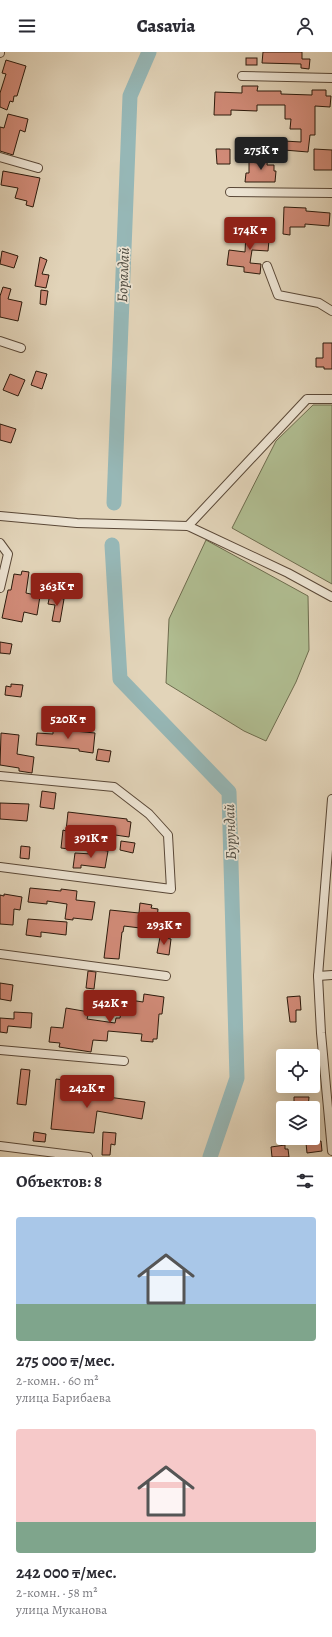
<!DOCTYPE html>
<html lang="ru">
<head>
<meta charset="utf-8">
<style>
  body { margin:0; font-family:Alegreya,serif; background:#f2f2f3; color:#2b2b33; height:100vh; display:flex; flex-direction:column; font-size:15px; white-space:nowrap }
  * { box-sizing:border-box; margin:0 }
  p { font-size:13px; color:#7c7c81 }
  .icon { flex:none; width:22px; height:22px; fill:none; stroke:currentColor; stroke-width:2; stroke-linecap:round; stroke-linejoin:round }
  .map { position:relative; height:1105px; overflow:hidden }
  .panel { display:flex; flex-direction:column; background:#fff; flex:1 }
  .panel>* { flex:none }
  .fabs { position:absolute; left:276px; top:997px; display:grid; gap:8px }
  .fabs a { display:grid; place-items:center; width:44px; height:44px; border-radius:4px; background:#fff; box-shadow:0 4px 16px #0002; font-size:20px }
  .price { position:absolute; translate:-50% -34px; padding:0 9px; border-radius:4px; background:#8f2418; color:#fff; font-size:13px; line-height:26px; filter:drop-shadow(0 1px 2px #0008) }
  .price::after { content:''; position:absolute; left:50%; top:24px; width:12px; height:9px; margin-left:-6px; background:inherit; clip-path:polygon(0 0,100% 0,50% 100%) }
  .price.selected { background:#222; color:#fff }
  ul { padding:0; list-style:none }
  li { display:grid; align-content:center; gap:8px; height:212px; padding:0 16px }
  li span { display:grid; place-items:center; height:124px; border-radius:4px; color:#555 }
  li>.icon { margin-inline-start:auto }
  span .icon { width:72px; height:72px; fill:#fffc; stroke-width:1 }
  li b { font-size:17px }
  h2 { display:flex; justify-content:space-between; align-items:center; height:48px; padding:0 16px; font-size:17px }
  header { display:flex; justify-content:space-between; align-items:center; height:52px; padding:0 16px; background:#fff; font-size:18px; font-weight:800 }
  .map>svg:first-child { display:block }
  .green { fill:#b0bd91; stroke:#6e6c4e }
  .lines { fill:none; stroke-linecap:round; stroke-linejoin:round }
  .river { stroke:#96b7b6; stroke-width:15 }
  .building { fill:#d18b78; stroke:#2c1a0c }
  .minor-casing { stroke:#5a4837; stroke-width:10 }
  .minor { stroke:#ece3d2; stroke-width:8 }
  .labels { text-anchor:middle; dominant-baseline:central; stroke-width:3.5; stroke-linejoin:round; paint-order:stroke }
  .water-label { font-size:15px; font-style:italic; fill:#4c493f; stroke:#ece3d2 }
</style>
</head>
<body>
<header><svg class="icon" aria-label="menu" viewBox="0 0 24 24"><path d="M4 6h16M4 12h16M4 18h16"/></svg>Casavia<svg class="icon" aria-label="person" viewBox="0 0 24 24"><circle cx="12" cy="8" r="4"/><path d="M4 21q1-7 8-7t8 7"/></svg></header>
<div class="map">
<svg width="332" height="1105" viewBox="0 0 332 1105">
  <rect width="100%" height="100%" fill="#e2d4b9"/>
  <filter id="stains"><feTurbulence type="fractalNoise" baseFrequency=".005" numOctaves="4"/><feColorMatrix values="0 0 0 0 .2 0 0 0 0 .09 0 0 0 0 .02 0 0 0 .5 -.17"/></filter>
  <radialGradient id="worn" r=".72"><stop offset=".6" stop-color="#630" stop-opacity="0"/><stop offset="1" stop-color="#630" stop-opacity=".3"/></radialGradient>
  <g class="green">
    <polygon points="313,353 332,353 332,532 232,476 276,389"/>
    <polygon points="206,488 308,544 309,598 296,630 266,689 244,679 166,631 169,567"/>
  </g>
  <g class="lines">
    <g class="river">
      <polyline points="114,451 130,44 149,0"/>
      <polyline points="112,493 120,627 229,740 237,1026 210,1105"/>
    </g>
  </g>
  <g class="building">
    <polygon points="263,0 302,0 302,7 310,7 309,17 301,16 301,12 262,11"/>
    <rect x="246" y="6" width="11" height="7"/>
    <polygon points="6,8 26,14 17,44 14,44 13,50 10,49 7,58 0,55 0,41 6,22 2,21"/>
    <polygon points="242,34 258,34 257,39 281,39 281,42 312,43 312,38 326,38 326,44 331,44 330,55 315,54 315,83 310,83 308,100 284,98 284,89 301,90 301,77 290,77 291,67 285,67 285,53 257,53 257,59 231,58 231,63 214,63 215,40 242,41"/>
    <polygon points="8,62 28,67 25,80 20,78 13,103 0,99 0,75 4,76"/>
    <polygon points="216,97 230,97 230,112 217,112"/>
    <polygon points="314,97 332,98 332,118 314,118"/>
    <polygon points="259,100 268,100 267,113 274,113 274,119 276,119 275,130 245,130 246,121 249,121 249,110 258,111"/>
    <polygon points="3,119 40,126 33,155 26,153 27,149 15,146 18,136 1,133"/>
    <polygon points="284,155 306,156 306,159 330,161 329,174 305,172 305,175 290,175 290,183 283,182"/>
    <polygon points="258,176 270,177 268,199 252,198 250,211 261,212 260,222 244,220 244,215 227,213 229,198 245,200 246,181 258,181"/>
    <polygon points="2,199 18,204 14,216 0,212"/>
    <polygon points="40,205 47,208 42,222 49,223 46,236 35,234"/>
    <polygon points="3,235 11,237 8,247 22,250 18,269 0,265 0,244"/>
    <polygon points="41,238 48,239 46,253 40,252"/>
    <polygon points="323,291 332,291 332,317 324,317 324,315 316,315 316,306 323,306"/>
    <polygon points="36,319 47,322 42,337 31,333"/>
    <polygon points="10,322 25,328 18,344 3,338"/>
    <polygon points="0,372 16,377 11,391 0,388"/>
    <polygon points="22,519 29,520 26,541 40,544 37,563 24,560 22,570 2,566 8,538 11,538 14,522 21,523"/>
    <polygon points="50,542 58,543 58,546 64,547 60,570 52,569 55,553 48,552"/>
    <polygon points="0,590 12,592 10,602 0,601"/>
    <polygon points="11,632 23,633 21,645 5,643 6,634 11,635"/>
    <polygon points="53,677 95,681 93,701 79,699 79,697 36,693 37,681 53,682"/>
    <polygon points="1,681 19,683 17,702 34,705 32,721 19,719 19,716 0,713"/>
    <polygon points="98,697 111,699 109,710 96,708"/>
    <polygon points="42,739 56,741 54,757 40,755"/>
    <polygon points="0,751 29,752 27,769 0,767"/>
    <polygon points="68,760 127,767 127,769 131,770 129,785 80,778 77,798 61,796 63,778 66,779"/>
    <polygon points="121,789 135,791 133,801 120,798"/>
    <polygon points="21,794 30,795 29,807 20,806"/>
    <polygon points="93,797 108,799 105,816 81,813 81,816 73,816 75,801 92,802"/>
    <polygon points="30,836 61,839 61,837 77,839 76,848 95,850 92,868 73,866 73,868 65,867 67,852 47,849 47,852 28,850"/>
    <polygon points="4,842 22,845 20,858 14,857 13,873 0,872 0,843 4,844"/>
    <polygon points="140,851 152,853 151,856 158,857 156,878 124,874 123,880 122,880 119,907 104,906 110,858 139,861"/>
    <polygon points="28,867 67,870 66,883 41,880 41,885 26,883"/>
    <polygon points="160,885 171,887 169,903 157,901"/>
    <polygon points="88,919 96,920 94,937 86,936"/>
    <polygon points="0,931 13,933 11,949 0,947"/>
    <polygon points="144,942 164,945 162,962 159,962 157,987 153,987 153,990 141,989 142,982 108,979 107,989 93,988 91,1000 59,995 60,991 49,990 51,975 63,976 66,956 89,960 87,967 115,971 116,966 120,966 123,947 143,950"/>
    <polygon points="300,944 301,958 296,958 296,970 290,970 287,945"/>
    <polygon points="14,960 32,961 31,976 8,974 7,981 0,980 0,966 14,967"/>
    <polygon points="21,1017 30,1018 26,1053 17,1052"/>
    <polygon points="56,1027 73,1029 71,1043 107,1048 108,1045 145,1050 142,1067 97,1059 94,1081 51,1077"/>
    <polygon points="294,1045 309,1045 308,1056 294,1056"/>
    <polygon points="34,1080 46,1082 45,1090 33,1089"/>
    <polygon points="103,1080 116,1081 115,1093 111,1092 110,1103 102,1103"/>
    <polygon points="321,1089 322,1099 307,1101 306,1091"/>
    <polygon points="285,1093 285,1097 288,1097 289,1105 272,1105 271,1095"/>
  </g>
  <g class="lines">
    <defs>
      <g id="minor">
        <polyline points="0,1 0,0"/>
        <polyline points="242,24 332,26"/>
        <polyline points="0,105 38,116"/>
        <polyline points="230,140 332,141"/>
        <polyline points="267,214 278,243 319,251 332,259"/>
        <polyline points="0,289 21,296"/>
        <polyline points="0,464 77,471 188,474 288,521 332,545"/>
        <polyline points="188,474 307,347 332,347"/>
        <polyline points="0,491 8,502 0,536"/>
        <polyline points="0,724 114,735 149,762 168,783 171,837 0,815"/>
        <polyline points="332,747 318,924 321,981 332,1099"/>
        <polyline points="0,902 166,924"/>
        <polyline points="318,924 332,923"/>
        <polyline points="0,998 124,1009"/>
        <polyline points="0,1094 88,1105"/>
      </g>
    </defs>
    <use href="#minor" class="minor-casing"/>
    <use href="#minor" class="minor"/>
  </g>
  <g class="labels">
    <g class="water-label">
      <text transform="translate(123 223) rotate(-88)">Боралдай</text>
      <text transform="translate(230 780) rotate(-92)">Бурундай</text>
    </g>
  </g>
  <rect width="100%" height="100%" filter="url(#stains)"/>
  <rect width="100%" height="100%" fill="url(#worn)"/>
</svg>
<div class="fabs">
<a><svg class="icon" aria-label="locate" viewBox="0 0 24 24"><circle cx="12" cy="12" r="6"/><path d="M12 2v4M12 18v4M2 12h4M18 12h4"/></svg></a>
<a><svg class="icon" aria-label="layers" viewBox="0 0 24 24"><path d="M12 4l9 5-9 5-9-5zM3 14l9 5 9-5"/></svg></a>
</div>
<b class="price selected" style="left:261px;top:119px">275K ₸</b>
<b class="price" style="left:250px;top:199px">174K ₸</b>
<b class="price" style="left:57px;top:555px">363K ₸</b>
<b class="price" style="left:68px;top:688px">520K ₸</b>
<b class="price" style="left:91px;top:807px">391K ₸</b>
<b class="price" style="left:164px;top:894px">293K ₸</b>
<b class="price" style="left:110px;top:972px">542K ₸</b>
<b class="price" style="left:87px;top:1057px">242K ₸</b>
</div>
<section class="panel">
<h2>Объектов: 8<svg class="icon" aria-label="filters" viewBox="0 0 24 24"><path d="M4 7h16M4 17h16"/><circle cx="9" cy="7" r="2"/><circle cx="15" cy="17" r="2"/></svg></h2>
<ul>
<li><span style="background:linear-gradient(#a9c7e8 70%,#7fa58c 0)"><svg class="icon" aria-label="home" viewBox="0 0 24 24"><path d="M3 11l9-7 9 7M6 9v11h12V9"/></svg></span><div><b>275 000 ₸/мес.</b><p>2-комн. · 60 m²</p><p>улица Барибаева</p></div></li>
<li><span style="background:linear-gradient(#f6c9c9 75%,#7fa58c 0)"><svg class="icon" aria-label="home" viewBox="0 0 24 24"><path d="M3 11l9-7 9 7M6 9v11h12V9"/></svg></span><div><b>242 000 ₸/мес.</b><p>2-комн. · 58 m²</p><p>улица Муканова</p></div></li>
</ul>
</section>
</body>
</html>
